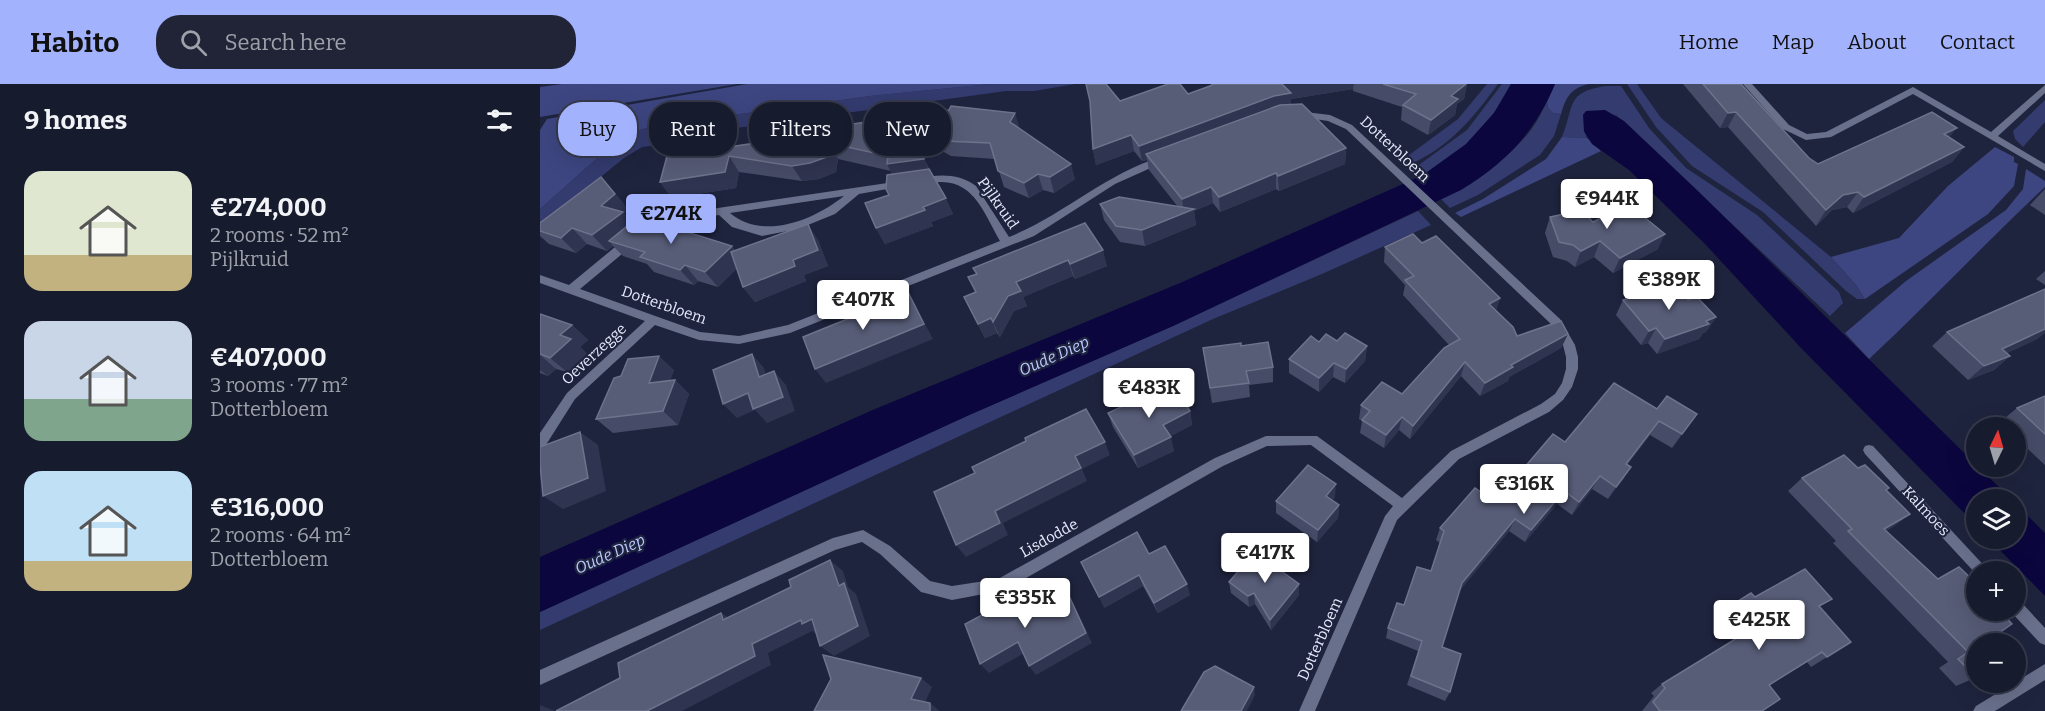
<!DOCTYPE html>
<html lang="en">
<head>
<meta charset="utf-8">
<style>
  body { margin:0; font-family:Bitter,serif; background:#202436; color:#f1f3f6; height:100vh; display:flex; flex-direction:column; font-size:22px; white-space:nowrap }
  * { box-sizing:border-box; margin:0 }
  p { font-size:20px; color:#9ea1aa }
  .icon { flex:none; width:33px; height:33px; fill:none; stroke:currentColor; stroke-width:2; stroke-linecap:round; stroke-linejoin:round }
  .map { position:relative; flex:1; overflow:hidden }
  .details { display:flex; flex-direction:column; background:#171b2e; width:540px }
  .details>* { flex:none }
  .guide { position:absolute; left:18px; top:18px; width:570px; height:54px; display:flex; gap:12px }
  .needle { width:39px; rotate:5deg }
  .buttons { position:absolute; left:1426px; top:333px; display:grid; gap:12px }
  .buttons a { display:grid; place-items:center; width:60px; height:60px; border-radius:50%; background:#171b2e; box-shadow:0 6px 24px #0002,0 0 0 2px #36394a; font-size:30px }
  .price { position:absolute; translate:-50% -51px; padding:0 14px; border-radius:6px; background:#fff; color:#222; font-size:20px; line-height:39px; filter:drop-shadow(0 2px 3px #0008) }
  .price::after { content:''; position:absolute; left:50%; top:36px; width:18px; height:14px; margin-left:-9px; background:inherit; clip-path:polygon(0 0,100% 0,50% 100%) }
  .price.active { background:#a3b2fd; color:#111 }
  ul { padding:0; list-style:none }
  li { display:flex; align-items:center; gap:18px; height:150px; padding:0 24px }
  li span { display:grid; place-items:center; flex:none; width:168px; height:120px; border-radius:18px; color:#555 }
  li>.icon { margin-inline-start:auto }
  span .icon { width:72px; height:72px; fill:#fffc; stroke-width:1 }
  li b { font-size:26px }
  h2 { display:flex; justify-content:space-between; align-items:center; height:72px; padding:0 24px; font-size:26px }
  .tag { padding:0 21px; border-radius:24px; background:#171b2e; box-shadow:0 6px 24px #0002,0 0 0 2px #36394a; font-size:21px; line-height:54px }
  .tag.active { background:#a3b2fd; color:#111 }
  header { display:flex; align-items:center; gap:36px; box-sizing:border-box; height:84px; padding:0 30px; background:#a3b2fd; color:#111 }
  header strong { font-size:28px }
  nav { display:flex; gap:33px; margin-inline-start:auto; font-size:21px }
  .search { width:420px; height:54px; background:#202436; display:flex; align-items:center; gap:15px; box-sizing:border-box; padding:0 21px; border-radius:24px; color:#9ea1aa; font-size:22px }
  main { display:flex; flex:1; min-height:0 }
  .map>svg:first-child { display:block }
  .green { fill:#333b6f }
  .forest { fill:#3d4681 }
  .water { fill:#0b063e }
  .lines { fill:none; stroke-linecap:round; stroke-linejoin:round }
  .street { fill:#69708c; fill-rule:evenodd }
  .wall { fill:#464b67 }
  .shaded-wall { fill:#2f3450 }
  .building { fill:#575c77; stroke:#6e738c; stroke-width:1.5 }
  .labels { text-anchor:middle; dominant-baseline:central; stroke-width:4.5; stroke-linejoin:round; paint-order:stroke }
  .street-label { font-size:15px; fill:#e6ebfd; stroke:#1f243e }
  .water-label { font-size:16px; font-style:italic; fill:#bbc7fe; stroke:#1f243e }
</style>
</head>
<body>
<header>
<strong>Habito</strong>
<div class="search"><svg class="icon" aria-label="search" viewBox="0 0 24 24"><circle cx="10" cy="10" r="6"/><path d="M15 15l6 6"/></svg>Search here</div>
<nav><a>Home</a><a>Map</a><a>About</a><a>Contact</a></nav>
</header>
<main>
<section class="details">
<h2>9 homes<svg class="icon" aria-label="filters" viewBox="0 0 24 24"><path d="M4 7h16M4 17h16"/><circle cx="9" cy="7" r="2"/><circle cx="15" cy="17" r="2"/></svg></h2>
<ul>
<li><span style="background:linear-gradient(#dfe7d0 70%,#c2b280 0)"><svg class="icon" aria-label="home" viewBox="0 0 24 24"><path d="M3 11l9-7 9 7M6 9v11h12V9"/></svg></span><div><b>€274,000</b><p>2 rooms · 52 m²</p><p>Pijlkruid</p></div></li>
<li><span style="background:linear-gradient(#c9d6e8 65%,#7fa58c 0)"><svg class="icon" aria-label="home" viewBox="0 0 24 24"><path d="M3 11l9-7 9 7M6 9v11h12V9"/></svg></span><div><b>€407,000</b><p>3 rooms · 77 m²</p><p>Dotterbloem</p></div></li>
<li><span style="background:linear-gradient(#bfe0f5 75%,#c2b280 0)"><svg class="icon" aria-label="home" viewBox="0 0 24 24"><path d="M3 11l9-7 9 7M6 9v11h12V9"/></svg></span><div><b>€316,000</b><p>2 rooms · 64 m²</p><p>Dotterbloem</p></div></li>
</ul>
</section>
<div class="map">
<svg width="1505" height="627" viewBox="0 0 1505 627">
  <rect width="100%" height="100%" fill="#1f243e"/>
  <g class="green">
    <polygon points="450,0 535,0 494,7 466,7 189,45 187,51 102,63 84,74 0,142 0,125 72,61 89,49 113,42 330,12"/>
    <path d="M947 0H958C931 37 909 63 867 82L861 77 918 35Z"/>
    <path d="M962 0H971C956 34 913 81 877 93L872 86 927 46Z"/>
    <polygon points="1087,0 1097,0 1121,34 1291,173 1316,201 1325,215 1317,215 1306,207 1223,128 1152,82 1116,43"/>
    <path d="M1066 2H1081L1109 44 1146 84 1217 131 1299 208 1303 219 1290 232 1076 31 1044 47 1047 54 1022 53C1035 22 1025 8 1066 2Z"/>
    <polygon points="1505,16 1505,38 1483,63 1475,55 1473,47"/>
    <path d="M1007 18 1008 24 1013 29 1021 30 1014 52 1000 71 938 111 910 124 901 115C934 98 967 76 991 46 997 38 1002 27 1007 18Z"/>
    <polygon points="878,127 891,141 782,190 673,235 0,546 0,528 427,332 633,242"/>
  </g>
  <g class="forest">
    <polygon points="22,0 197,0 0,33 0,3"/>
    <polygon points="207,0 450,0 330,12 113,42 89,49 72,61 0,125 0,46 7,35"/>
    <path d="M1015 0H1049C1031 4 1026 13 1021 30L1013 29 1008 24 1007 18Z"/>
    <polygon points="1022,53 1047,54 1061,67 921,133 915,129 943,115 1006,75"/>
    <polygon points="1455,63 1474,73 1474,78 1478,80 1474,102 1448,130 1325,215 1316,201 1291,173 1359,154 1408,102"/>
    <path d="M1486 85 1505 97V103C1445 159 1389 219 1329 275L1305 249 1366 197 1466 126 1483 105Z"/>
  </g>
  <g class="water">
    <path d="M971 0H1015C994 49 967 78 921 106L633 242 427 332 0 528V473L335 325 640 199 883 91 926 60 954 29Z"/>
    <polygon points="1065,26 1084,37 1158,107 1471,415 1437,416 1437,442 1261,264 1165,160 1089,86 1052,60 1044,47 1043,31 1046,27"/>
    <polygon points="1476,420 1505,449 1505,512 1449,455 1476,454"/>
  </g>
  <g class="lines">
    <g class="street">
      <polygon points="1203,0 1212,0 1249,41 1267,50 1286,48 1373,3 1451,48 1505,1 1505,9 1458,52 1505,80 1505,87 1373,10 1291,53 1266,56 1243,45"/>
      <polygon points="757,27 790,31 812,41 1020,235 1035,261 1038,273 1038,285 1032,303 1023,316 1009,328 919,375 857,436 775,627 759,627 845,432 853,422 771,361 727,362 683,382 465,506 412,516 381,508 340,470 322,458 295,466 0,601 0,586 293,454 323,446 350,462 390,497 412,502 458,495 675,374 726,352 777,352 862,414 911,367 1001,320 1015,310 1022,299 1026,285 1026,273 1023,261 1012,241 806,45 788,37 754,32 752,30"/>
      <path d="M621 73 624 74V78L575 100 494 152 250 249 199 260 159 256 115 241 35 315 4 364 0 365V349L27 309 105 237 0 199V191L29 201 86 154H94L95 157 94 160 40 205 160 248 199 252 248 241 460 157C445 131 434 96 399 98 391 99 382 102 376 97L378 95C398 90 418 89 436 102L469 153C522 132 565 90 621 73Z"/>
      <path d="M361 97 366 100 364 102 319 110 295 130 258 145 222 152 192 143 179 131 139 137 107 151 102 147 103 144 137 130ZM304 112C274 136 223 157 190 129Z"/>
      <polygon points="1329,361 1333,362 1450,488 1437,488 1437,491 1325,370 1323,366 1325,362"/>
      <polygon points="1476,516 1481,518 1505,544 1505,561 1500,559 1471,528 1476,526"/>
      <polygon points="1505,580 1505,596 1455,627 1433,627 1436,622"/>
    </g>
  </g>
  <g class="wall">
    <polygon points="673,0 927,0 924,15 917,20 915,31 888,51 861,36 862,23 813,7 813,5 751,15 751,21 806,64 805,80 739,107 736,105 680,128 673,119 654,127 656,141 605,162 580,158 564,136 560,120 638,123 609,86 607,76 602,77 594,67 556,81 553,65 580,17 648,10 670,2"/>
    <polygon points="1143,0 1201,0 1269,74 1278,80 1410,53 1424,63 1412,78 1313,129 1307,123 1292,126 1276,142 1188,43 1180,44"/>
    <polygon points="362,33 480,45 535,95 514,109 503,106 489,114 464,103 455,75 411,72 370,49"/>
    <polygon points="295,43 384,75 413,130 391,138 393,142 345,160 336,144 349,111 352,90 351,87 298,75 296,88 279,95 262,97 199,88 196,104 132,114 120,98 230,57"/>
    <polygon points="61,93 88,125 84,130 92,139 195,166 278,156 288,182 264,191 266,197 215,218 203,203 197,184 178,203 158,197 154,201 114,188 107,180 83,172 73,162 67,167 47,160 36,169 9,160 0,152 0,139"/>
    <polygon points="1505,105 1505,131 1490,121"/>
    <polygon points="1010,133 1053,138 1118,165 1073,189 1054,173 1035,183 1027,177 1013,173 1005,149"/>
    <polygon points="545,139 567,182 535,195 533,192 483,213 487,222 474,227 460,253 457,249 445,254 424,213 435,208 428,193 436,191"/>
    <polygon points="882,159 960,214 956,226 977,252 1028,250 1021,264 969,293 968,297 940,312 921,292 870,355 859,346 844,364 820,349 822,337 819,335 821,321 862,310 909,261 863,211 865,201 844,178 845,163"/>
    <polygon points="1505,187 1505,201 1496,195"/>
    <polygon points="1083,216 1148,216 1176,233 1166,248 1163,249 1159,255 1117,270 1108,259 1101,261 1076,231"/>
    <polygon points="0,230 32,241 48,256 40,263 47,270 27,288 16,285 8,292 0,289"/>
    <polygon points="1407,248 1502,251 1497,255 1467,269 1470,272 1454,286 1428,296 1392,262"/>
    <polygon points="797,257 827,262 825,277 805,299 793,293 779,308 749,289 749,275 779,258"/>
    <polygon points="701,262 733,283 733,298 709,301 710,313 672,319 663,264"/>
    <polygon points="134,286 130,296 135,296 149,310 138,341 73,349 56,335"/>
    <polygon points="1505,312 1505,381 1476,354 1476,344 1465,344 1460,338 1477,324"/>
    <polygon points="606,313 650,327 652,341 630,352 634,367 598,384 573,343 568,329"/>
    <polygon points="1117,325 1157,330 1132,364 1110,351 1087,381 1091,383 1068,415 1052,405 1032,431 1017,420 985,458 969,447 919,507 902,563 910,608 905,617 867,601 878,567 846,554 848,544 864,521 891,487 900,459 896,456 900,444 955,418 1025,358"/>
    <polygon points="1318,384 1349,404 1346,406 1370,430 1354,442 1346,447 1452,554 1437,593 1416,602 1399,584 1408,578 1293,459 1296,457 1248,407 1262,394"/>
    <polygon points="795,413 792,416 799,421 798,434 777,458 736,429 736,417"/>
    <polygon points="609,470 650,511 618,529 603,502 564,524"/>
    <polygon points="689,498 759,500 759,511 731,546 715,520 709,523 691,509"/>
    <polygon points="1215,513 1280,523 1311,558 1271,583 1267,578 1229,601 1222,627 1102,627 1114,612 1111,609 1122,600 1193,556 1174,534 1187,524"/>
  </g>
  <g class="shaded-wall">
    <polygon points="742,0 814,0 813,5 751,15 751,25 606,70 607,76 602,77 599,62"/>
    <polygon points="926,0 927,0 924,15 917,20 915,31 888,51 891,36 911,12"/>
    <polygon points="1196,28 1188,43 1180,44 1188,29"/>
    <polygon points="475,29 480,45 475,54 470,38"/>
    <polygon points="1417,44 1405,59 1404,50"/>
    <polygon points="591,51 594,67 556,81 553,65"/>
    <polygon points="289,59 298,75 296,88 279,95 262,97 252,82"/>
    <polygon points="1424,63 1412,78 1313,129 1324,113"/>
    <polygon points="806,64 805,80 739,107 738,92"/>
    <polygon points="189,72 199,88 196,104 132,114 120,98"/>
    <polygon points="384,75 391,91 355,96 347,80"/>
    <polygon points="531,80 535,95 514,109 510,93"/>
    <polygon points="736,89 736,105 680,128 679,113"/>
    <polygon points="498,90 503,106 489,114 484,99"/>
    <polygon points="61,93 88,125 84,130 96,144 69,157 73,162 67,167 52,151 61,122"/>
    <polygon points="671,103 673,119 654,127 656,141 605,162 602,146 644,129 642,115"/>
    <polygon points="1318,108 1307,123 1292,126 1276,142 1286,126 1303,111"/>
    <polygon points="406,114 413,130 391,138 393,142 345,160 336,144 383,123"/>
    <polygon points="268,140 278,156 288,182 264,191 266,197 215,218 203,203 253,176"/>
    <polygon points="32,144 47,160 36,169 21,154"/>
    <polygon points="1125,150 1118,165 1073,189 1080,174"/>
    <polygon points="1060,157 1054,173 1035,183 1041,167"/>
    <polygon points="192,162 204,178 178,203 165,188"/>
    <polygon points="563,166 567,182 535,195 530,180"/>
    <polygon points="528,176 533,192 483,213 487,222 474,227 460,253 453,238 476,198"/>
    <polygon points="145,181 158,197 154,201 140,186"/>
    <polygon points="369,210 393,255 286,299 275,285"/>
    <polygon points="960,214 955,229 949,220"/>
    <polygon points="1176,233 1166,248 1163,249 1159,255 1117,270 1125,255"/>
    <polygon points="451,234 457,249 445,254 438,240"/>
    <polygon points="32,241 48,256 40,263 47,270 27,288 10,274 20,251"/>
    <polygon points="1116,244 1108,259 1101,261 1109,247"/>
    <polygon points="1505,245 1505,249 1497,255 1446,279 1462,265"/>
    <polygon points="1028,250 1021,264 969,293 968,297 940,312 945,299 971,281"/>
    <polygon points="827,262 825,277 805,299 806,285"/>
    <polygon points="212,270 224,284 231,307 219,293"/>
    <polygon points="0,271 16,285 8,292 0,286"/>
    <polygon points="119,272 134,286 124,313 109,299"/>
    <polygon points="1470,272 1454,286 1428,296 1444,282"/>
    <polygon points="925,278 921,292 870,355 873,342"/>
    <polygon points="794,279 793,293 779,308 779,294"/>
    <polygon points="234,287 246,301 255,327 227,339 215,326 197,334 183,320"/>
    <polygon points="135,296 149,310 138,341 123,327"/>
    <polygon points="650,327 652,341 626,355 623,341"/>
    <polygon points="862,333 859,346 844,364 846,351"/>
    <polygon points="1119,337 1110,351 1078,393 1086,380"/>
    <polygon points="40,348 58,361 66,407 23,425 3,412"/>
    <polygon points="631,353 634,367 598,384 594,371"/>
    <polygon points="565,358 570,371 542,385 547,397 463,439 468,451 426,473 416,461 455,427 535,372"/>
    <polygon points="1091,383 1083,396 1068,415 1076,403"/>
    <polygon points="1060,392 1052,405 1032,431 1039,418"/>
    <polygon points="796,400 795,413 785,425 786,412"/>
    <polygon points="1024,407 1017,420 985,458 991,446"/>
    <polygon points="799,421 798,434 777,458 778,446"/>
    <polygon points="1370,430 1354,442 1328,457 1344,445"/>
    <polygon points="975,435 969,447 917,510 922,499"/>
    <polygon points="290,476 303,487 308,503 316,510 330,552 294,572 280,562 299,502"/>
    <polygon points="599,491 603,502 564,524 559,513"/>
    <polygon points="647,500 650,511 618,529 614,519"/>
    <polygon points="759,500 759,511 731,546 730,536"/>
    <polygon points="485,508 492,519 503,543 496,532"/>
    <polygon points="714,509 715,520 709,523 708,512"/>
    <polygon points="530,514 536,525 552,559 496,591 489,582"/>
    <polygon points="181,529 198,539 183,536"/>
    <polygon points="272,535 286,545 276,550 272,547 228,569 231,581 142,627 107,627 212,560 261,536"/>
    <polygon points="478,558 486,568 449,589 440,580"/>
    <polygon points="381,594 392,603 383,623 371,615"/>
    <polygon points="714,603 715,611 707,627 701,627"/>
    <polygon points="390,619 400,627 390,627"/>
    <polygon points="0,621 15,627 0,627"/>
  </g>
  <g class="building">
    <polygon points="546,0 566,0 580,17 628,0 640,0 648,10 670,2 673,0 743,0 742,0 751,9 734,12 599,62 591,51 553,65 550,17"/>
    <polygon points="843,0 926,0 911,12 918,15 891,36 863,21 876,10"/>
    <polygon points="1163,0 1201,0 1269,74 1278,80 1392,28 1417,44 1404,50 1424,63 1324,113 1318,108 1303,111 1286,126 1196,28 1188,29"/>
    <polygon points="762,20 806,64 738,92 736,89 679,113 671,103 642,115 606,70 740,21"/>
    <polygon points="411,22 475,29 470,38 531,80 510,93 498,90 484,99 458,87 450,59 404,57 362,33 409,26"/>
    <polygon points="360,33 384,75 347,80 348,72 289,59 287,73 270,79 252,82 189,72 185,88 120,98 127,72 230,57 232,51 249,49 256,43 292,38 292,43"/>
    <polygon points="389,85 406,114 383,123 385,126 336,144 325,119 349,111 346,105 347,91"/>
    <polygon points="61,93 75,110 61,122 83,128 52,151 32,144 21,154 0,147 0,139"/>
    <polygon points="579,113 654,125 602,146 576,142 560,120"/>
    <polygon points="1088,120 1125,150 1080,174 1060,157 1041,167 1033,161 1019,158 1010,133 1041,126 1053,138"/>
    <polygon points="102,134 192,162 165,188 145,181 140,186 100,173 105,168 69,157 91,139"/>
    <polygon points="545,139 563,166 530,180 528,176 476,198 481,207 468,212 453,238 451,234 438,240 424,213 436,208 428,193 437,190 433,184"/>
    <polygon points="268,140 278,166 253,176 255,182 203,203 191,168"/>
    <polygon points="873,150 882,159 896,152 960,214 949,220 973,243 977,252 1021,237 1028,250 971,281 973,283 945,299 925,278 873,342 862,333 846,351 822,336 830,327 821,321 842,298 862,310 904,264 920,255 865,196 874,192 845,163"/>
    <polygon points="1133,199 1148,216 1157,213 1176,233 1166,237 1169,240 1125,255 1116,244 1109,247 1083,216"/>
    <polygon points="1505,205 1505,245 1462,265 1470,272 1444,282 1407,248"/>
    <polygon points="369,210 384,240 275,285 263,253"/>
    <polygon points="0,230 32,241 20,251 31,255 10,274 0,270"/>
    <polygon points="805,249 827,262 806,285 794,279 779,294 749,275 771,252 779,258 786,250 797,257"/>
    <polygon points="728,258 733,283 706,287 709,299 670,304 663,264 701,259 701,262"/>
    <polygon points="212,270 219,293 234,287 243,313 213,325 208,309 183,320 173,286"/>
    <polygon points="119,272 109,299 135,296 123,327 56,335 74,294 81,292 88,275"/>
    <polygon points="1074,299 1117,325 1127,312 1157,330 1142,350 1119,337 1086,380 1091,383 1076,403 1060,392 1039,418 1024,407 991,446 975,435 922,499 902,563 921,570 910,608 871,592 882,557 848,544 857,519 864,521 877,483 891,487 904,447 900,444 935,404 955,418 1013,350 1025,358"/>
    <polygon points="632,301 650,327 623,341 631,353 594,371 568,329 605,312 606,313"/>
    <polygon points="1505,312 1505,350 1477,324"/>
    <polygon points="546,325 565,358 535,372 541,384 455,427 460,439 416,461 394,408 435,389 432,383 486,357 485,354"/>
    <polygon points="40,348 48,394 3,412 0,380 0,363"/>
    <polygon points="1304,371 1318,384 1325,381 1349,404 1346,406 1370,430 1344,445 1398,495 1419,483 1437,500 1437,526 1459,526 1472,540 1452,554 1458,560 1437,560 1436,593 1418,575 1428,568 1308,447 1312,445 1262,394"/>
    <polygon points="768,381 796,400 786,412 799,421 778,446 736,417"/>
    <polygon points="597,448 609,470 625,462 647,500 614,519 599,491 559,513 541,478"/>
    <polygon points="715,468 759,500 730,536 714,509 708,512 689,498"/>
    <polygon points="290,476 299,502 304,499 318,542 280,562 272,535 262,540 261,536 212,560 215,572 107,627 16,627 80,594 78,579 181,529 183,536 251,503 249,496"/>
    <polygon points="1265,485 1292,515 1279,522 1311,558 1287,573 1282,568 1229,601 1240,615 1222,627 1120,627 1113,618 1125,604 1122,600 1207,548 1187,524 1211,509 1215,513"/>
    <polygon points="485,508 496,532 530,514 546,549 489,582 478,558 440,580 425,540"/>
    <polygon points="283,571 381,594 371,615 390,619 390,627 274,627 291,595"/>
    <polygon points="675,582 714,603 701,627 641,627 664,588"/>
  </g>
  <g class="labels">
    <g class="street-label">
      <text transform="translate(855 65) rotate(43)">Dotterbloem</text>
      <text transform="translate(458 119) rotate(55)">Pijlkruid</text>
      <text transform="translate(124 221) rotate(19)">Dotterbloem</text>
      <text transform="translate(54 270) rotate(-43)">Oeverzegge</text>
      <text transform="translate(1386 427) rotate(47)">Kalmoes</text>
      <text transform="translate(509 454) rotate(-29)">Lisdodde</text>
      <text transform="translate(780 555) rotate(-66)">Dotterbloem</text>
    </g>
    <g class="water-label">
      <text transform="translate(514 272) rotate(-24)">Oude Diep</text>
      <text transform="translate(70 470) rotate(-24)">Oude Diep</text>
    </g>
  </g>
</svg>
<div class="buttons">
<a><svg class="needle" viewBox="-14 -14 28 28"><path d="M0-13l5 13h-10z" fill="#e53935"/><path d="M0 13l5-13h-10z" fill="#9ea1aa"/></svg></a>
<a><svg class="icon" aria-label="layers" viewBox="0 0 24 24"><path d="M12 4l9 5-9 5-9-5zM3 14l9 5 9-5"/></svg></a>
<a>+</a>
<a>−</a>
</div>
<b class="price" style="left:1067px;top:146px">€944K</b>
<b class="price active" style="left:131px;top:161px">€274K</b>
<b class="price" style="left:1129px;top:227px">€389K</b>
<b class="price" style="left:323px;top:247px">€407K</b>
<b class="price" style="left:609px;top:335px">€483K</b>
<b class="price" style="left:984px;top:431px">€316K</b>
<b class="price" style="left:725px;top:500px">€417K</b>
<b class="price" style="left:485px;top:545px">€335K</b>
<b class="price" style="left:1219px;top:567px">€425K</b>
<div class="guide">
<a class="tag active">Buy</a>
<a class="tag">Rent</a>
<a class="tag">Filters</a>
<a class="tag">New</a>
</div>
</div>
</main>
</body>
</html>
